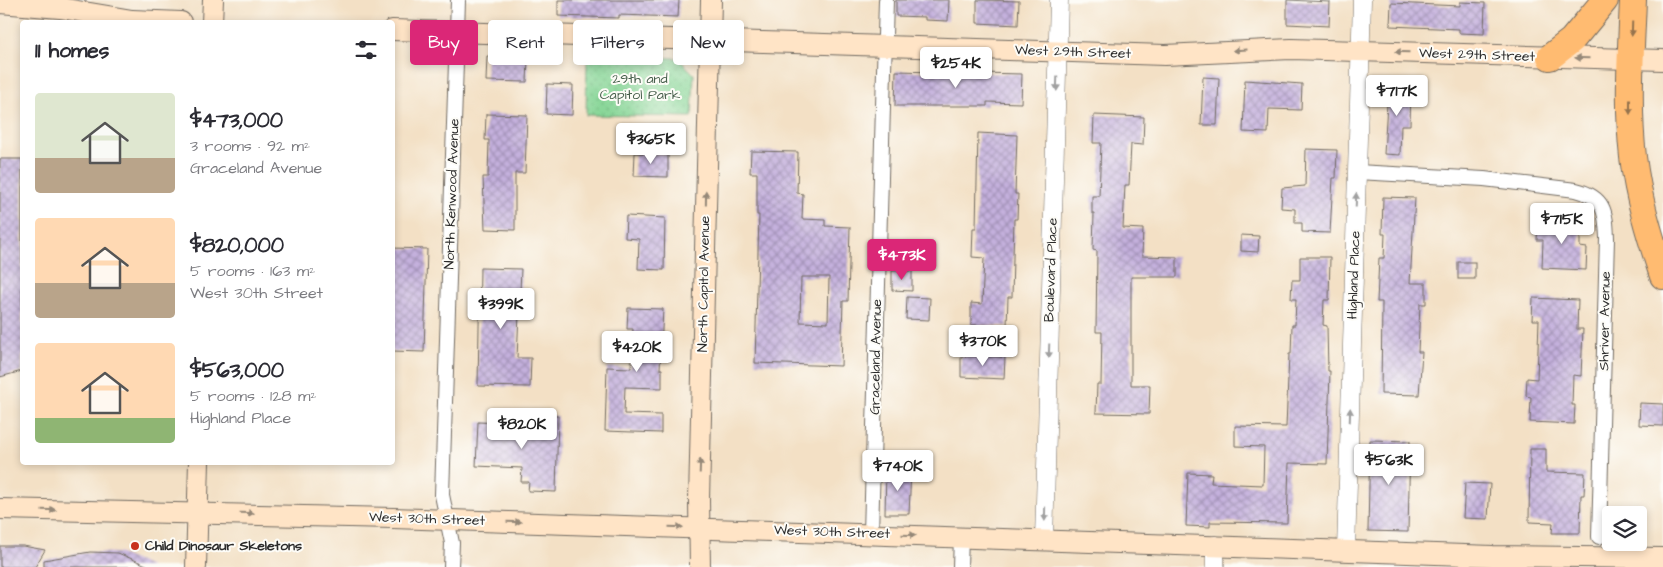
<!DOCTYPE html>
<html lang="en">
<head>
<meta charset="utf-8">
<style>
  body { margin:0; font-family:"Architects Daughter",sans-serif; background:#f7f7f7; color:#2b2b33; height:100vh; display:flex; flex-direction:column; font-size:19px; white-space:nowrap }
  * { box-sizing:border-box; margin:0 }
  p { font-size:16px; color:#7c7c81 }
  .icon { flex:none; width:28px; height:28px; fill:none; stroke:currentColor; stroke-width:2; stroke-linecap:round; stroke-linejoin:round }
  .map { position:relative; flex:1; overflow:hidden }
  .sheet { position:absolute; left:20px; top:20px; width:375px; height:445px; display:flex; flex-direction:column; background:#fff; border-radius:5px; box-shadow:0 2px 8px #0003 }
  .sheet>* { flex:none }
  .banner { position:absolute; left:410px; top:20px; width:475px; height:45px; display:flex; gap:10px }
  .tools { position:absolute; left:1602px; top:506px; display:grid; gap:10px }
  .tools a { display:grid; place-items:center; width:45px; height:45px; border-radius:5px; background:#fff; box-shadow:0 2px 8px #0003; font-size:25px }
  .price { position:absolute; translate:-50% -42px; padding:0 11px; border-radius:5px; background:#fff; color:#222; font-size:16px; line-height:32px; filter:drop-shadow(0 1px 2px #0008) }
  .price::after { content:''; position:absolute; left:50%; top:30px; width:15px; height:11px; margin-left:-8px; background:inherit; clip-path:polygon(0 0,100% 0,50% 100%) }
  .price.selected { background:#db2777; color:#fff }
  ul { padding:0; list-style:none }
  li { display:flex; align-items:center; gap:15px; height:125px; padding:0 15px }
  li span { display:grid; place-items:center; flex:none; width:140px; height:100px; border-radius:5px; color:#555 }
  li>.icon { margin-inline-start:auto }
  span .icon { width:60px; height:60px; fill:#fffc; stroke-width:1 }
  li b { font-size:21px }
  h2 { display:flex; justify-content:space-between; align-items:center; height:60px; padding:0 15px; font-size:21px }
  .chip { padding:0 18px; border-radius:5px; background:#fff; box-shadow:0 2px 8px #0003; font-size:18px; line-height:45px }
  .chip.selected { background:#db2777; color:#fff }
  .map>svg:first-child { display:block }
  .park { fill:url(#park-dots); stroke:#588060 }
  .building { fill:url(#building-cross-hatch); fill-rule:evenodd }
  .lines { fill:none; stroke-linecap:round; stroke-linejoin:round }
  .minor-casing { stroke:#716a61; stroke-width:16 }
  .tertiary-casing { stroke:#716a61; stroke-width:19 }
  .secondary-casing { stroke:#716a61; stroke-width:22 }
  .motorway-casing { stroke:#716a61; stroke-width:28 }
  .minor { stroke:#fff; stroke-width:14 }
  .tertiary { stroke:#fff; stroke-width:18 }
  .secondary { stroke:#ffe4c6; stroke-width:20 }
  .motorway { stroke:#ffbb71; stroke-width:26 }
  .oneway { fill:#95734e }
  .oneway2 { fill:#958878 }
  .oneway3 { fill:#a0a0a0 }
  .poi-dot { fill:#c8321e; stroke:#fdfcf7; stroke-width:2 }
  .labels { text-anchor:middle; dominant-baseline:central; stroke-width:4; stroke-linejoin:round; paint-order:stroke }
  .street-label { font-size:14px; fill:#2b2b2b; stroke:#fdfcf7 }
  .park-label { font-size:14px; fill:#465e4b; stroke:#fdfcf7 }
  .poi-label { font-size:14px; font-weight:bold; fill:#2b2b2b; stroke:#fdfcf7; text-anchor:start }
</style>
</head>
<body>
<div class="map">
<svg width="1663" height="567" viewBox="0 0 1663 567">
  <defs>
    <pattern id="park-dots" width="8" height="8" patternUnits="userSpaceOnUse" patternTransform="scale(1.25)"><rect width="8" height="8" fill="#85d595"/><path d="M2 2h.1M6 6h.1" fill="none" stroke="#73b781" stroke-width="1.8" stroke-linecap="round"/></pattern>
    <pattern id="building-cross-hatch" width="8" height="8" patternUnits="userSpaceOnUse" patternTransform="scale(1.25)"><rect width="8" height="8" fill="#c4b0dd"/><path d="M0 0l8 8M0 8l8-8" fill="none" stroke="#9f8fb3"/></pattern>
  </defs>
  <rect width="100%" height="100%" fill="#fdfcf7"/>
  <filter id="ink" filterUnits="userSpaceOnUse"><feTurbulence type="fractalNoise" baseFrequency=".02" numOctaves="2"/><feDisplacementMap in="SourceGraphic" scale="10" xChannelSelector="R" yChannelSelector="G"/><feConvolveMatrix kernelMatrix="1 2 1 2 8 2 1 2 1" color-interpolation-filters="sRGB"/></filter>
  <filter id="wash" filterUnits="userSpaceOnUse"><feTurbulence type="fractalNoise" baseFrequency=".0096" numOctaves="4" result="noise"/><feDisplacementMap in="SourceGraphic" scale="20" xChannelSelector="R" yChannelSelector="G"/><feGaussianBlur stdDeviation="1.12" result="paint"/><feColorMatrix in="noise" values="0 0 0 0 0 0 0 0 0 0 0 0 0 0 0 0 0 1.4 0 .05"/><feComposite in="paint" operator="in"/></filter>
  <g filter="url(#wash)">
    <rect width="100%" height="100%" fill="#f3e0c5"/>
    <polygon class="park" points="587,56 678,58 694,74 692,117 586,115"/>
    <g id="blocks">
      <g class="building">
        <polygon points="558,0 679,0 678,17 619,15 619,18 558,16"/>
        <polygon points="896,0 949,0 948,21 925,20 925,17 896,16"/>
        <polygon points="977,0 1019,1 1018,25 977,23"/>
        <polygon points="1287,0 1330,2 1329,26 1287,24"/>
        <polygon points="1460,2 1485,3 1484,34 1459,33 1459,29 1390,26 1391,3 1460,6"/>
        <polygon points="487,56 528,58 527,82 486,81"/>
        <polygon points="896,71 1022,74 1021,103 987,102 987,106 895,106"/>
        <polygon points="1203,77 1219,78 1217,125 1201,125"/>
        <polygon points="1245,80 1302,84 1301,110 1269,109 1268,133 1243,132"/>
        <polygon points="547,84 573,85 572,115 546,114"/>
        <polygon points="1388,86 1411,86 1410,125 1401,125 1400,155 1384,154"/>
        <polygon points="486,114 527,115 525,173 515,173 515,230 485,229 483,177 488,177 489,140 485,140"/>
        <polygon points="1094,115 1144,117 1143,145 1131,144 1129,185 1125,185 1123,228 1143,229 1142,256 1177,257 1177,277 1131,277 1131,385 1150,385 1149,414 1096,413 1097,384 1101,384 1102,332 1096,332 1097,251 1093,250 1094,213 1092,213 1092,196 1099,196 1101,143 1093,143"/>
        <polygon points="978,133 1017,135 1015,194 1018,194 1017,219 1014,219 1012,297 1008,297 1007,326 971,325 971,303 982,304 984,258 972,257 973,228 976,228"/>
        <polygon points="1306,149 1337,150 1336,178 1333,178 1330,233 1302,232 1302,223 1295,223 1295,209 1281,208 1282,188 1305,186"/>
        <path d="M751 151 798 152 797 193 803 194 802 219 825 220V226L850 227 848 301H843L841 366 755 363 759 215H757V173H750ZM801 277H829L828 323 800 322Z"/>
        <polygon points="635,153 668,154 668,177 634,176"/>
        <polygon points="0,159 22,159 22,371 0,377"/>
        <polygon points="1383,197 1415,198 1410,283 1426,283 1426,304 1420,304 1418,352 1422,352 1419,395 1381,394 1382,302 1377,302 1379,258 1384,258 1385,234 1382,234"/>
        <polygon points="626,216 665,218 664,270 638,269 639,239 625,238"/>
        <polygon points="1538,219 1580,220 1580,247 1587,248 1586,270 1542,268 1543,240 1537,240"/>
        <polygon points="1241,235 1259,236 1258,252 1241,251"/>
        <polygon points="392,248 427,249 424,352 392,351"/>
        <polygon points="1300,257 1330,257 1329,300 1324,300 1323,325 1327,326 1328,371 1330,371 1327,464 1289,463 1287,523 1210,522 1210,527 1186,526 1188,473 1212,474 1211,483 1263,485 1264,447 1235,446 1235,426 1286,427 1289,354 1291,354 1292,325 1295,325 1296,299 1291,299 1292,280 1300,280"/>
        <rect x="1458" y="262" width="17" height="17"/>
        <polygon points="480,268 521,269 517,358 531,358 530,387 478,386"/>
        <polygon points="892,271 912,271 912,291 892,290"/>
        <polygon points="907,297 930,298 929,320 906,319"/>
        <polygon points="1533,298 1578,300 1577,329 1583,329 1581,376 1573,375 1572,405 1575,405 1574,424 1530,422 1531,397 1526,396 1527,378 1537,379 1539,320 1532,320"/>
        <polygon points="628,308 663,309 660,369 662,369 662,388 625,387 624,414 661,415 661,433 605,431 607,367 631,368 633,329 627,329"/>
        <polygon points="961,356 1005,357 1004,379 961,377"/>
        <polygon points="1640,403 1663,404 1663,426 1639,425"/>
        <polygon points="529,416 558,416 556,492 528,491 529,482 521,482 522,468 476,466 478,422 524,424 524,420 529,420"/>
        <polygon points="1370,440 1410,441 1408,532 1368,531"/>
        <polygon points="1530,449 1546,449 1546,472 1585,473 1584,495 1581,495 1580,533 1552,533 1553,523 1529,522"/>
        <polygon points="886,469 911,470 909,514 885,514"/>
        <polygon points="1465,483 1490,484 1488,519 1463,518"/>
        <polygon points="0,546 23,546 45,550 35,567 0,567"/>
        <polygon points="90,552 118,553 151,567 44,567 44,560"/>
      </g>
    </g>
  </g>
  <g filter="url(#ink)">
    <use href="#blocks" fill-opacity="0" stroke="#716a61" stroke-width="1"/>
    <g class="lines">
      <defs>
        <g id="minor">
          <path d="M1357 172 1484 179 1576 190C1604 197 1606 211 1607 238L1599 537"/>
          <polyline points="871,533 886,0"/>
          <polyline points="451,567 452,543 442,495 458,0"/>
          <polyline points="960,567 961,537"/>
        </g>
        <g id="tertiary">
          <polyline points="1044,540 1059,0"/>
          <polyline points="1346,551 1362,0"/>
          <polyline points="1215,567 1215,545"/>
        </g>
        <g id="secondary">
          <polyline points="0,3 60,8 132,20 181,22"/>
          <polyline points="212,22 213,0"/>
          <polyline points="392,30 1165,55 1291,49 1663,60"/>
          <polyline points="0,509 393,518 1493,556 1663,558"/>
          <polyline points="196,567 199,462"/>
          <polyline points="700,567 699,500 711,0"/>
        </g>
        <g id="motorway">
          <path d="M1633 0C1631 52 1627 105 1633 157 1638 198 1650 237 1663 276"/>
          <polyline points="1550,57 1572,40 1605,0"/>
        </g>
      </defs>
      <use href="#minor" class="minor-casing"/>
      <use href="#tertiary" class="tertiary-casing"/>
      <use href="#secondary" class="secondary-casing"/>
      <use href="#motorway" class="motorway-casing"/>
      <use href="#minor" class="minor"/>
      <use href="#tertiary" class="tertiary"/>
      <use href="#secondary" class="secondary"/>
      <use href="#motorway" class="motorway"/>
    </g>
    <defs><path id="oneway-solid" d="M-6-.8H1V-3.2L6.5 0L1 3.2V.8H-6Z" transform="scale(1.25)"/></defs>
    <g class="oneway">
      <use href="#oneway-solid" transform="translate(1632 29) rotate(92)"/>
      <use href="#oneway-solid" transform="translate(1630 107) rotate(90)"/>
    </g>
    <g class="oneway2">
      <use href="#oneway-solid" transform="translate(1240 50) rotate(177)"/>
      <use href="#oneway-solid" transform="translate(1402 52) rotate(-179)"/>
      <use href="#oneway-solid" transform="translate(1582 58) rotate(-179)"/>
      <use href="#oneway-solid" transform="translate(706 198) rotate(-89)"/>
      <use href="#oneway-solid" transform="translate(700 466) rotate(-88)"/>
      <use href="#oneway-solid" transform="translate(49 510) rotate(1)"/>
      <use href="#oneway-solid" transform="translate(247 513) rotate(2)"/>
      <use href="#oneway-solid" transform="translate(514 522) rotate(2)"/>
      <use href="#oneway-solid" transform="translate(676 527) rotate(2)"/>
      <use href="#oneway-solid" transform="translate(909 535) rotate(2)"/>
    </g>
    <g class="oneway3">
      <use href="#oneway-solid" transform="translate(1057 84) rotate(92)"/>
      <use href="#oneway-solid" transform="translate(1356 200) rotate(-88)"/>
      <use href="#oneway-solid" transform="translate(1049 351) rotate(92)"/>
      <use href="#oneway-solid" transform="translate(1350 415) rotate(-88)"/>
      <use href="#oneway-solid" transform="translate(1045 514) rotate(91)"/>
    </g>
  </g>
  <circle class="poi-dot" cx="135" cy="546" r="5"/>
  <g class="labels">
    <g class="street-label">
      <text transform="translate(1073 52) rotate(2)">West 29th Street</text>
      <text transform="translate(1477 55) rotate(2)">West 29th Street</text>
      <text transform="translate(452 194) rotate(-88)">North Kenwood Avenue</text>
      <text transform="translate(1051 270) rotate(-88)">Boulevard Place</text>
      <text transform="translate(1354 275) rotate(-88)">Highland Place</text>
      <text transform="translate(704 284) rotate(-89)">North Capitol Avenue</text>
      <text transform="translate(1605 321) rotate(-89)">Shriver Avenue</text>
      <text transform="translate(876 357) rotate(-89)">Graceland Avenue</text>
      <text transform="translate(427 519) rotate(2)">West 30th Street</text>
      <text transform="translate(832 532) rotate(2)">West 30th Street</text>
    </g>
    <g class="park-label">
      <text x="640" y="79">29th and<tspan x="640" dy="16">Capitol Park</tspan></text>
    </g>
    <g class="poi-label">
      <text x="145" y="546">Child Dinosaur Skeletons</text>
    </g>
  </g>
</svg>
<div class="tools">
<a><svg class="icon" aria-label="layers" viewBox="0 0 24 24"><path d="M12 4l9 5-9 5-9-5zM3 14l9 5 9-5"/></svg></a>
</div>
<b class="price" style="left:956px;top:89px">$254K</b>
<b class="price" style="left:1397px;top:117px">$717K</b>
<b class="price" style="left:651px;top:165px">$365K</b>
<b class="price" style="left:1562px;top:245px">$715K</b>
<b class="price selected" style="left:902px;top:281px">$473K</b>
<b class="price" style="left:501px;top:330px">$399K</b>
<b class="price" style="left:983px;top:367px">$370K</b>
<b class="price" style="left:637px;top:373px">$420K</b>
<b class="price" style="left:522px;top:450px">$820K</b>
<b class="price" style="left:1389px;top:486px">$563K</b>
<b class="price" style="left:898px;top:492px">$740K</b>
<div class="banner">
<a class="chip selected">Buy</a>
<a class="chip">Rent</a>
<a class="chip">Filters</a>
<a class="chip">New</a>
</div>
<section class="sheet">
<h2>11 homes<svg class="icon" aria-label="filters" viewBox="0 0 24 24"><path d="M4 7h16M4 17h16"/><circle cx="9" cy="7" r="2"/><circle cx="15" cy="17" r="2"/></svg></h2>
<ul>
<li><span style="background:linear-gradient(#dfe7d0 65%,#b9a48a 0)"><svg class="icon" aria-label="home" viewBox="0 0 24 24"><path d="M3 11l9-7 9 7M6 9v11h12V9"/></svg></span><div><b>$473,000</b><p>3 rooms · 92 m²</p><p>Graceland Avenue</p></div></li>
<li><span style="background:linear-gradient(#ffd9b3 65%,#b9a48a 0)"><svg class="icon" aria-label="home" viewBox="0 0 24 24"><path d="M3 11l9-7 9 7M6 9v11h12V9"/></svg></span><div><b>$820,000</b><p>5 rooms · 163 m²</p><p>West 30th Street</p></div></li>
<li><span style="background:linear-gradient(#ffd9b3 75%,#8fb573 0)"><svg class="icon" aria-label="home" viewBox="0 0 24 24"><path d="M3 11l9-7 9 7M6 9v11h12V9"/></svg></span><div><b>$563,000</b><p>5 rooms · 128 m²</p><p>Highland Place</p></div></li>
</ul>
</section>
</div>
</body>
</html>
